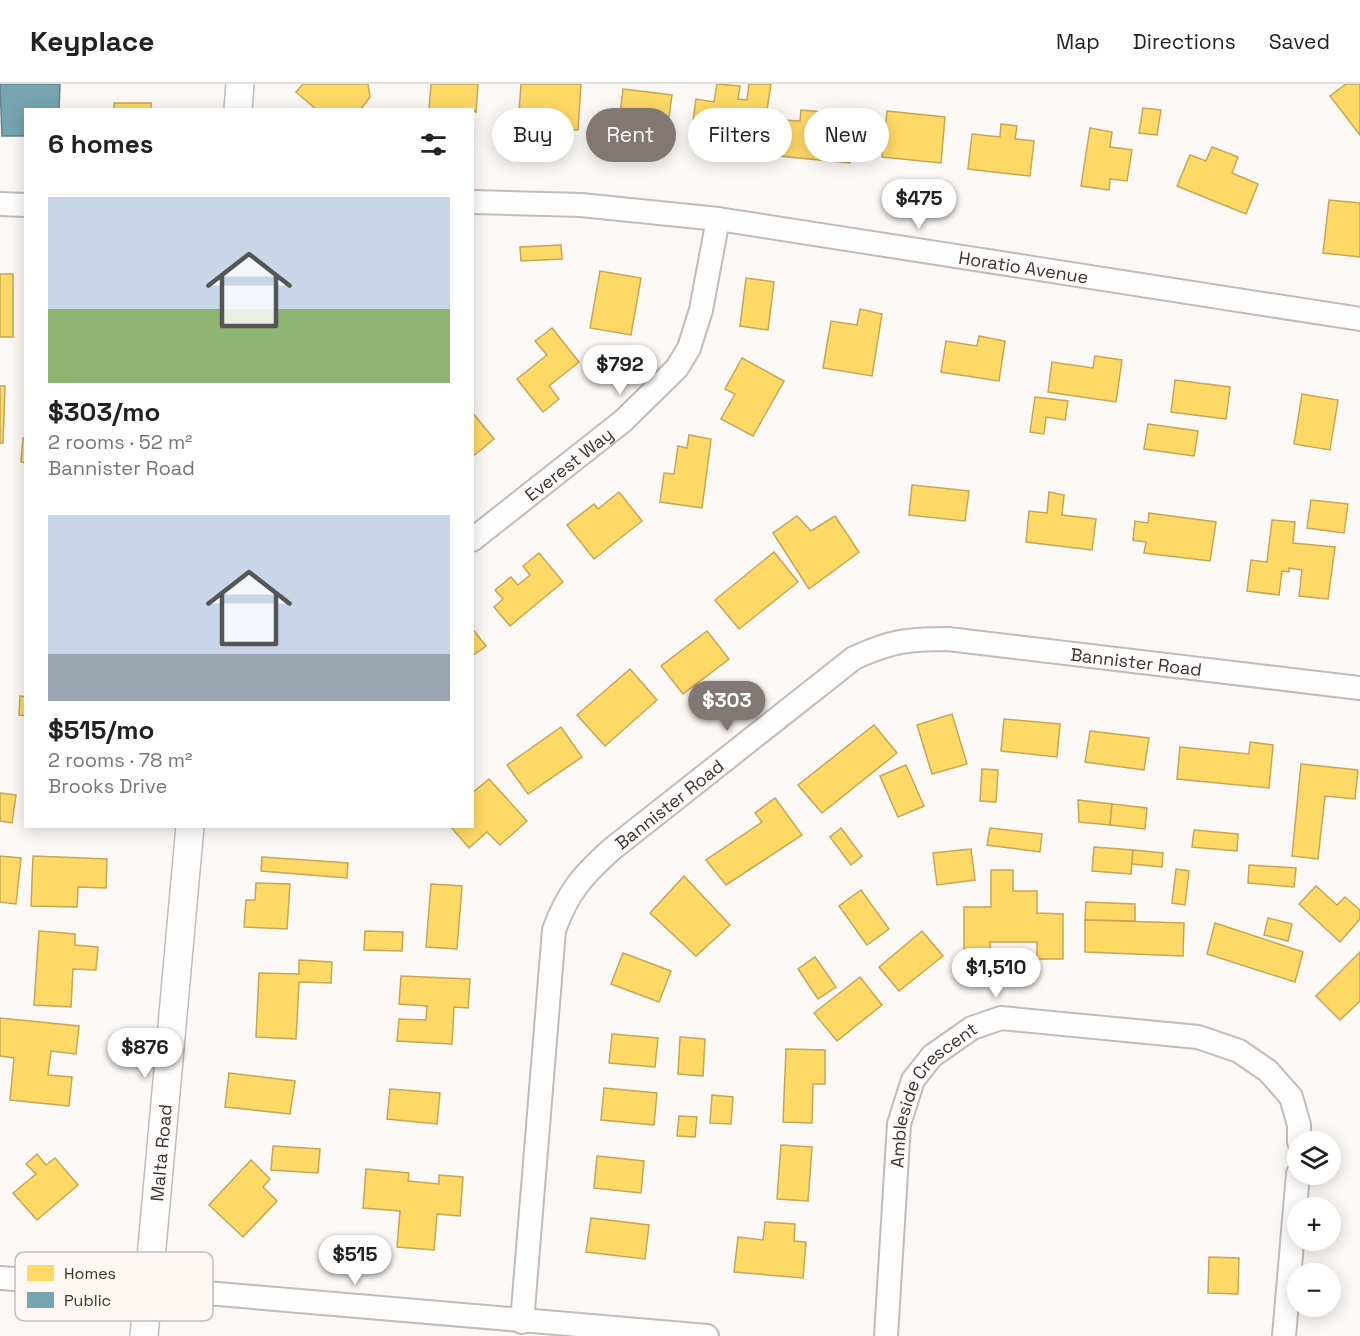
<!DOCTYPE html>
<html lang="en">
<head>
<meta charset="utf-8">
<style>
  body { margin:0; font-family:"Space Grotesk",sans-serif; background:#f6f6f6; color:#222; height:100vh; display:flex; flex-direction:column; font-size:22px; white-space:nowrap }
  * { box-sizing:border-box; margin:0 }
  p { font-size:20px; color:#767676 }
  .icon { flex:none; width:33px; height:33px; fill:none; stroke:currentColor; stroke-width:2; stroke-linecap:round; stroke-linejoin:round }
  .map { position:relative; flex:1; overflow:hidden }
  .sheet { position:absolute; left:24px; top:24px; width:450px; height:720px; display:flex; flex-direction:column; background:#fff; border-radius:0px; box-shadow:0 3px 15px #0003 }
  .sheet>* { flex:none }
  .banner { position:absolute; left:492px; top:24px; width:570px; height:54px; display:flex; gap:12px }
  .controls { position:absolute; left:1287px; top:1047px; display:grid; gap:12px }
  .controls a { display:grid; place-items:center; width:54px; height:54px; border-radius:50%; background:#fff; box-shadow:0 3px 15px #0003; font-size:30px }
  .price { position:absolute; translate:-50% -51px; padding:0 14px; border-radius:21px; background:#fff; color:#222; font-size:20px; line-height:39px; filter:drop-shadow(0 2px 3px #0008) }
  .price::after { content:''; position:absolute; left:50%; top:36px; width:18px; height:14px; margin-left:-9px; background:inherit; clip-path:polygon(0 0,100% 0,50% 100%) }
  .price.selected { background:#817773; color:#fff }
  ul { padding:0; list-style:none }
  li { display:grid; align-content:center; gap:12px; height:318px; padding:0 24px }
  li span { display:grid; place-items:center; height:186px; border-radius:0px; color:#555 }
  li>.icon { margin-inline-start:auto }
  span .icon { width:108px; height:108px; fill:#fffc; stroke-width:1 }
  li b { font-size:26px }
  h2 { display:flex; justify-content:space-between; align-items:center; height:72px; padding:0 24px; font-size:26px }
  .pill { padding:0 21px; border-radius:27px; background:#fff; box-shadow:0 3px 15px #0003; font-size:21px; line-height:54px }
  .pill.selected { background:#817773; color:#fff }
  header { display:flex; align-items:center; gap:36px; box-sizing:border-box; height:84px; padding:0 30px; background:#fff; border-bottom:2px solid #e0e0e0 }
  header strong { font-size:28px }
  nav { display:flex; gap:33px; margin-inline-start:auto; font-size:21px }
  .map>svg:first-child { display:block }
  .homes { fill:#ffd966; stroke:#c5a755; stroke-width:1.5 }
  .public { fill:#76a5af; stroke:#668288; stroke-width:1.5 }
  .lines { fill:none; stroke-linecap:round; stroke-linejoin:round }
  .minor-casing { stroke:#c3bbb8; stroke-width:26 }
  .tertiary-casing { stroke:#c3bbb8; stroke-width:30 }
  .minor { stroke:#fffefe; stroke-width:22 }
  .tertiary { stroke:#fffefe; stroke-width:27 }
  .labels { text-anchor:middle; dominant-baseline:central; stroke-width:6; stroke-linejoin:round; paint-order:stroke }
  .street-label { font-size:18px; fill:#3f322d; stroke:#fef7f4 }
  .key { fill:#fef7f4; stroke:#c5bcb8; stroke-width:1.5 }
  .key-label { font-size:16px; fill:#3f322d }
</style>
</head>
<body>
<header>
<strong>Keyplace</strong>
<nav><a>Map</a><a>Directions</a><a>Saved</a></nav>
</header>
<div class="map">
<svg width="1360" height="1252" viewBox="0 0 1360 1252">
  <rect width="100%" height="100%" fill="#fcf8f6"/>
  <g class="homes">
    <polygon points="303,0 368,0 370,13 360,26 317,26 296,8"/>
    <polygon points="431,0 478,0 476,28 472,26 429,26"/>
    <polygon points="521,0 581,0 578,46 518,42"/>
    <polygon points="717,0 740,2 738,15 747,16 749,0 771,0 761,65 712,58 714,40 693,37 696,15 714,18"/>
    <polygon points="1346,0 1360,0 1360,51 1330,12"/>
    <polygon points="623,5 672,11 666,54 618,48"/>
    <rect x="114" y="19" width="37" height="7"/>
    <polygon points="1143,24 1161,26 1157,51 1139,49"/>
    <polygon points="801,26 855,31 850,79 779,72 783,36 800,37"/>
    <polygon points="887,27 945,33 941,79 882,73"/>
    <polygon points="1001,40 1017,42 1015,55 1034,57 1030,92 968,85 972,50 1000,53"/>
    <polygon points="1090,44 1112,48 1110,63 1132,66 1127,97 1110,95 1109,106 1081,102"/>
    <polygon points="1212,63 1238,73 1232,89 1258,100 1246,130 1177,102 1190,71 1206,77"/>
    <polygon points="1329,116 1360,119 1360,173 1323,169"/>
    <polygon points="561,161 562,175 521,177 520,163"/>
    <polygon points="600,187 641,194 631,251 590,244"/>
    <rect x="0" y="190" width="13" height="63"/>
    <polygon points="746,194 774,198 768,246 740,242"/>
    <polygon points="860,225 882,230 872,292 823,284 831,237 857,241"/>
    <polygon points="552,244 579,278 549,302 559,315 543,328 517,295 547,271 535,257"/>
    <polygon points="979,252 1005,257 999,297 941,288 946,257 977,262"/>
    <polygon points="1095,272 1122,276 1116,318 1048,308 1052,278 1093,284"/>
    <polygon points="742,274 784,297 753,352 721,335 735,310 725,305"/>
    <polygon points="1175,296 1230,303 1226,335 1171,328"/>
    <polygon points="0,302 5,302 3,359 0,359"/>
    <polygon points="1302,310 1338,316 1330,366 1294,360"/>
    <polygon points="1035,313 1068,317 1065,336 1046,333 1044,350 1030,348"/>
    <polygon points="472,328 494,355 472,373"/>
    <polygon points="1148,340 1198,347 1194,372 1144,365"/>
    <polygon points="689,351 711,355 702,424 660,418 664,389 674,390 678,362 687,364"/>
    <polygon points="23,354 26,354 26,379 21,378"/>
    <polygon points="912,401 969,407 965,437 909,431"/>
    <polygon points="619,408 642,437 594,475 567,441 594,420 598,425"/>
    <polygon points="1049,408 1064,411 1062,431 1096,435 1092,466 1026,458 1029,427 1047,429"/>
    <polygon points="1311,416 1348,420 1344,449 1307,444"/>
    <polygon points="1149,429 1216,438 1210,477 1144,469 1146,458 1133,456 1135,437 1148,439"/>
    <polygon points="797,432 811,447 835,432 859,468 809,505 773,449"/>
    <polygon points="1272,436 1295,438 1293,459 1335,463 1328,515 1299,512 1302,486 1289,484 1289,488 1282,487 1279,511 1247,507 1251,476 1267,478"/>
    <polygon points="774,468 798,498 739,545 715,516"/>
    <polygon points="539,469 563,498 510,542 494,523 503,515 495,506 511,493 518,501 530,491 523,482"/>
    <polygon points="472,544 486,562 472,572"/>
    <polygon points="707,547 729,575 683,610 661,582"/>
    <polygon points="630,585 657,616 605,662 577,631"/>
    <polygon points="20,612 26,613 26,632 19,631"/>
    <polygon points="952,630 967,680 932,690 917,641"/>
    <polygon points="1004,635 1060,640 1057,673 1001,667"/>
    <polygon points="874,641 897,669 822,729 798,701"/>
    <polygon points="561,643 582,673 528,710 507,681"/>
    <polygon points="1090,647 1149,654 1144,686 1085,678"/>
    <polygon points="1250,658 1273,661 1269,704 1177,695 1180,663 1249,670"/>
    <polygon points="1301,680 1358,686 1355,715 1325,712 1318,775 1292,772"/>
    <polygon points="906,681 924,722 898,733 880,692"/>
    <polygon points="982,685 998,686 996,718 980,717"/>
    <polygon points="489,695 527,737 500,761 487,748 469,764 450,742 472,742 472,709"/>
    <polygon points="0,709 16,711 12,739 0,737"/>
    <polygon points="775,714 802,751 726,801 706,776 762,738 755,729"/>
    <polygon points="1078,716 1112,720 1110,741 1079,738"/>
    <polygon points="1112,720 1147,724 1145,745 1110,741"/>
    <polygon points="841,744 862,772 851,781 830,753"/>
    <polygon points="990,744 1042,750 1040,768 987,761"/>
    <polygon points="1194,746 1238,750 1237,767 1192,763"/>
    <polygon points="1094,763 1133,766 1131,790 1092,787"/>
    <polygon points="971,765 975,796 937,801 933,769"/>
    <polygon points="1133,766 1163,769 1162,783 1132,780"/>
    <polygon points="0,772 21,774 16,820 0,818"/>
    <polygon points="33,772 107,775 106,804 78,803 77,823 31,822"/>
    <polygon points="262,773 348,779 347,794 261,787"/>
    <polygon points="1249,781 1296,784 1294,803 1248,799"/>
    <polygon points="1176,785 1189,787 1185,821 1172,819"/>
    <polygon points="991,786 1013,786 1013,807 1037,807 1037,829 1063,830 1063,875 1037,875 1037,858 990,858 990,870 964,870 964,823 991,823"/>
    <polygon points="684,792 730,841 696,872 650,829"/>
    <polygon points="256,799 290,800 287,845 244,843 246,816 255,816"/>
    <polygon points="431,800 462,802 457,865 426,863"/>
    <polygon points="1316,802 1337,821 1345,813 1360,826 1360,835 1340,858 1299,820"/>
    <polygon points="861,806 889,845 867,861 839,822"/>
    <polygon points="1086,818 1135,820 1135,837 1085,836"/>
    <polygon points="1268,834 1292,840 1288,857 1264,851"/>
    <polygon points="1085,836 1184,839 1183,872 1085,868"/>
    <polygon points="1215,839 1303,868 1295,898 1207,870"/>
    <polygon points="39,847 75,850 75,861 98,863 96,886 73,885 71,923 34,921"/>
    <polygon points="365,847 403,848 402,867 364,866"/>
    <polygon points="922,847 943,872 899,907 879,883"/>
    <polygon points="1360,868 1360,917 1340,936 1316,912"/>
    <polygon points="623,869 671,887 659,918 611,900"/>
    <polygon points="815,873 836,903 818,915 798,885"/>
    <polygon points="299,876 332,878 331,899 299,898 296,955 256,953 259,889 299,890"/>
    <polygon points="401,892 470,895 468,924 454,923 452,960 397,957 399,935 426,936 427,922 399,920"/>
    <polygon points="860,893 882,921 837,957 814,929"/>
    <polygon points="0,934 79,942 76,970 51,967 48,991 72,993 69,1022 10,1016 14,974 0,972"/>
    <polygon points="612,950 658,954 655,983 609,979"/>
    <polygon points="680,953 705,955 703,992 678,990"/>
    <polygon points="786,965 825,966 825,1000 813,1000 812,1039 783,1038"/>
    <polygon points="229,989 295,997 290,1030 225,1023"/>
    <polygon points="604,1004 657,1009 654,1041 601,1036"/>
    <polygon points="390,1005 440,1009 437,1040 387,1035"/>
    <polygon points="712,1011 733,1013 731,1040 710,1039"/>
    <polygon points="679,1032 697,1033 695,1053 677,1052"/>
    <polygon points="781,1061 812,1063 808,1117 777,1115"/>
    <polygon points="273,1062 320,1065 318,1089 271,1086"/>
    <polygon points="37,1070 46,1081 55,1074 78,1101 37,1136 13,1109 36,1090 26,1080"/>
    <polygon points="597,1072 644,1077 641,1109 594,1104"/>
    <polygon points="251,1076 270,1095 263,1103 277,1117 243,1153 209,1121"/>
    <polygon points="366,1085 409,1089 408,1097 439,1100 439,1091 463,1093 460,1132 437,1130 434,1166 397,1163 400,1127 363,1124"/>
    <polygon points="591,1134 649,1141 645,1175 586,1168"/>
    <polygon points="765,1138 795,1140 794,1157 806,1158 803,1194 734,1188 738,1153 763,1156"/>
    <polygon points="1209,1173 1239,1174 1238,1210 1208,1209"/>
  </g>
  <polygon class="public" points="0,0 60,0 59,26 26,26 26,52 2,52"/>
  <g class="lines">
    <defs>
      <g id="minor">
        <path id="s1" d="M472 118 581 121 718 135 1360 235"/>
        <polyline points="0,120 26,121"/>
        <path id="s2" d="M472 456 623 337 677 284 689 264 701 226 718 135"/>
        <polyline points="0,1194 148,1204 707,1252"/>
        <path id="s3" d="M522 1238 554 846C568 808 582 792 612 765L854 574C891 557 908 555 948 555L1360 604"/>
        <path id="s4" d="M886 1252 899 1040 913 996 932 972 972 944 1001 934 1198 953 1239 967 1268 987 1291 1013 1299 1041V1058"/>
        <polyline points="1284,1252 1298,1090"/>
      </g>
      <g id="tertiary">
        <polyline points="238,26 240,0"/>
        <path id="s5" d="M144 1252 190 742"/>
      </g>
    </defs>
    <use href="#minor" class="minor-casing"/>
    <use href="#tertiary" class="tertiary-casing"/>
    <use href="#minor" class="minor"/>
    <use href="#tertiary" class="tertiary"/>
  </g>
  <g class="labels">
    <g class="street-label">
      <text stroke="none"><textPath href="#s1" startOffset="556">Horatio Avenue</textPath></text>
      <text stroke="none"><textPath href="#s2" startOffset="123">Everest Way</textPath></text>
      <text stroke="none"><textPath href="#s3" startOffset="1089">Bannister Road</textPath></text>
      <text stroke="none"><textPath href="#s3" startOffset="567">Bannister Road</textPath></text>
      <text stroke="none"><textPath href="#s4" startOffset="255">Ambleside Crescent</textPath></text>
      <text stroke="none"><textPath href="#s5" startOffset="184">Malta Road</textPath></text>
    </g>
  </g>
  <rect x="15" y="1168" width="198" height="69" rx="9" class="key"/>
  <rect x="27" y="1181" width="27" height="16" fill="#ffd966"/>
  <rect x="27" y="1208" width="27" height="16" fill="#76a5af"/>
  <g class="key-label">
    <text x="64" y="1195">Homes</text>
    <text x="64" y="1222">Public</text>
  </g>
</svg>
<div class="controls">
<a><svg class="icon" aria-label="layers" viewBox="0 0 24 24"><path d="M12 4l9 5-9 5-9-5zM3 14l9 5 9-5"/></svg></a>
<a>+</a>
<a>−</a>
</div>
<b class="price" style="left:919px;top:146px">$475</b>
<b class="price" style="left:620px;top:312px">$792</b>
<b class="price selected" style="left:727px;top:648px">$303</b>
<b class="price" style="left:996px;top:915px">$1,510</b>
<b class="price" style="left:145px;top:995px">$876</b>
<b class="price" style="left:355px;top:1202px">$515</b>
<div class="banner">
<a class="pill">Buy</a>
<a class="pill selected">Rent</a>
<a class="pill">Filters</a>
<a class="pill">New</a>
</div>
<section class="sheet">
<h2>6 homes<svg class="icon" aria-label="filters" viewBox="0 0 24 24"><path d="M4 7h16M4 17h16"/><circle cx="9" cy="7" r="2"/><circle cx="15" cy="17" r="2"/></svg></h2>
<ul>
<li><span style="background:linear-gradient(#c9d6e8 60%,#8fb573 0)"><svg class="icon" aria-label="home" viewBox="0 0 24 24"><path d="M3 11l9-7 9 7M6 9v11h12V9"/></svg></span><div><b>$303/mo</b><p>2 rooms · 52 m²</p><p>Bannister Road</p></div></li>
<li><span style="background:linear-gradient(#c9d6e8 75%,#9aa5b1 0)"><svg class="icon" aria-label="home" viewBox="0 0 24 24"><path d="M3 11l9-7 9 7M6 9v11h12V9"/></svg></span><div><b>$515/mo</b><p>2 rooms · 78 m²</p><p>Brooks Drive</p></div></li>
</ul>
</section>
</div>
</body>
</html>
